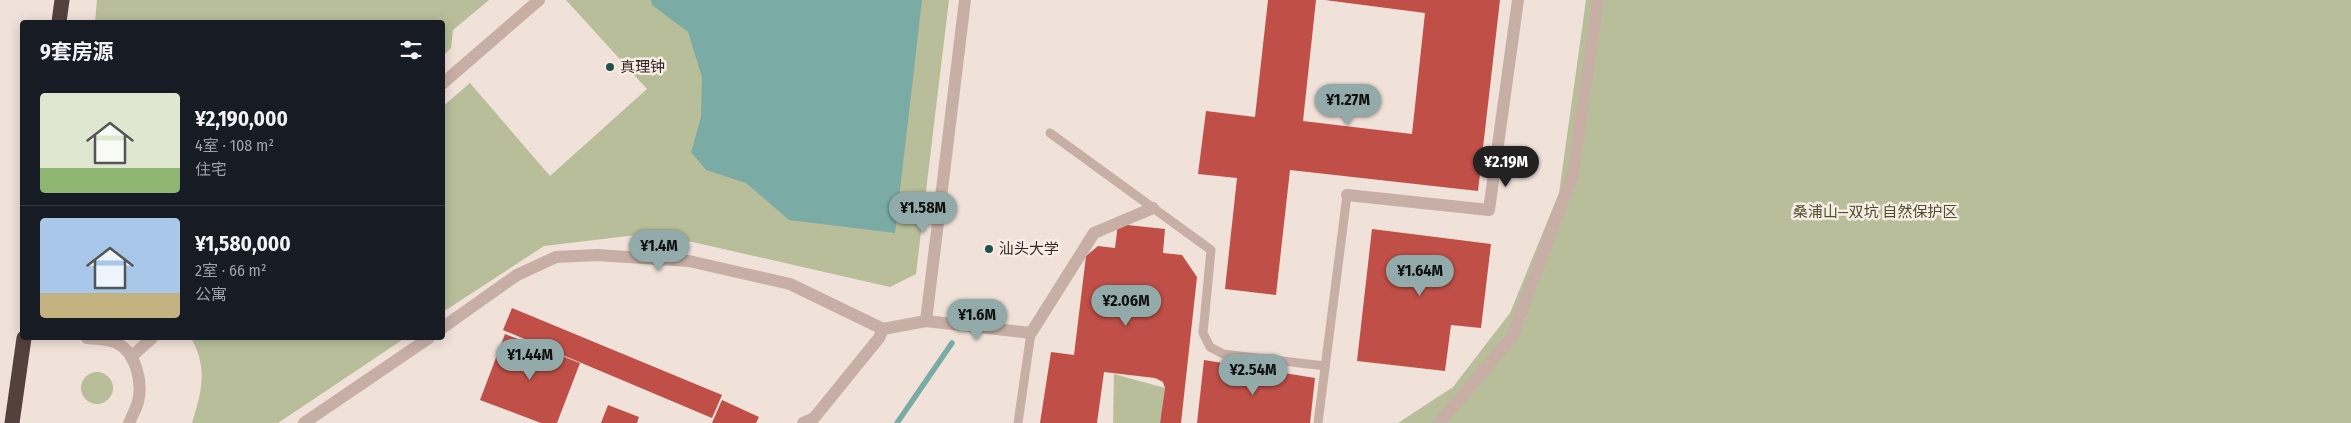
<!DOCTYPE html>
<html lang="zh">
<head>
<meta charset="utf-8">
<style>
  body { margin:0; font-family:"Fira Sans Condensed","Noto Sans SC",sans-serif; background:#20242c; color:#f1f3f6; height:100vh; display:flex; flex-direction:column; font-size:19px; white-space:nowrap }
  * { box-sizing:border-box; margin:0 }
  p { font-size:16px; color:#9ea1a6 }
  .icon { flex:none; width:28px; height:28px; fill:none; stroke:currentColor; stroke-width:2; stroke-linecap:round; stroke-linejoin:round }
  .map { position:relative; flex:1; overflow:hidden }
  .sheet { position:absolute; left:20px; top:20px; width:425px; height:320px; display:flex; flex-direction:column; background:#171b24; border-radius:5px; box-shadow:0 2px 12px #0003 }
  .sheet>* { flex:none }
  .price { position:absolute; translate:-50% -42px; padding:0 11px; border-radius:18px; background:#92abaa; color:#111; font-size:16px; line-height:32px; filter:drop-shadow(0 1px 2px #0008) }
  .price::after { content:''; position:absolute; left:50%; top:30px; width:15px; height:11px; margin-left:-8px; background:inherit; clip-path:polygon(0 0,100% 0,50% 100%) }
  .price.active { background:#222; color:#fff }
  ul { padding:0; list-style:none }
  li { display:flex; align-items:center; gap:15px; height:125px; padding:0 20px }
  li+li { border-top:1px solid #363941 }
  li span { display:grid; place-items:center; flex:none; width:140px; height:100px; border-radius:5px; color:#555 }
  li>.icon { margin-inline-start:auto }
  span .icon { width:60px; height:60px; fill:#fffc; stroke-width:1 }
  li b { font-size:21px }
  h2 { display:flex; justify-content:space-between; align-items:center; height:60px; padding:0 20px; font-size:21px }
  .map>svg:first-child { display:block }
  .green { fill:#b8be9a }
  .water { fill:#7aaca5 }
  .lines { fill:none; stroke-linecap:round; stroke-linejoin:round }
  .stream { stroke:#7aaca5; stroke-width:5.5 }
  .building { fill:#c04f47 }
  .lane { stroke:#c7afa6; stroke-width:9 }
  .street { stroke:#c7afa6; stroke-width:12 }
  .highway { stroke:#54413e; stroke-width:15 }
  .poi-dot { fill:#1e534d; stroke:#f8ece5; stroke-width:2 }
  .labels { text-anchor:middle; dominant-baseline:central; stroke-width:5; stroke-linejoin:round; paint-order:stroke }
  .poi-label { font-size:15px; fill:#342826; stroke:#f8ece5; text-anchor:start }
  .park-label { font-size:15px; fill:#4a512b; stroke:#f8ece5 }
</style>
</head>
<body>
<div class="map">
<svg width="2351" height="423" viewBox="0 0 2351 423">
  <rect width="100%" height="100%" fill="#f0e1d9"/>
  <g class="green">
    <polygon points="97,0 489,0 453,30 451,48 443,56 442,22 95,22"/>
    <polygon points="566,0 949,0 916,274 890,287 653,233 544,246 443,312 442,107 470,83 550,176 647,89"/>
    <polygon points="1586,0 2351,0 2351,423 1398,423 1453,387 1510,313 1559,193"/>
    <path d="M191 338H405L278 423H192C202 391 208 368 191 338Z"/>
    <circle cx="97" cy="388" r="16"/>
    <polygon points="1114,374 1165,388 1160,423 1113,423"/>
  </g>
  <polygon class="water" points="651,0 922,0 895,233 789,220 746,183 706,170 691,152 701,117 702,77 688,32 652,5"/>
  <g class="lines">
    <polyline class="stream" points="897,423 952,343"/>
  </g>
  <g class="building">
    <polygon points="1268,0 1316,0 1303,121 1412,134 1425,13 1325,0 1500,0 1478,191 1290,170 1276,295 1225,289 1237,178 1198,174 1206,111 1255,117"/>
    <polygon points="1118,224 1165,229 1163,253 1182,255 1197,277 1181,423 1160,423 1165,388 1163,382 1155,378 1104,372 1097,423 1040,423 1051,352 1074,355 1086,256 1098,246 1115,248"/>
    <polygon points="1372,229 1491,244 1481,328 1451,325 1445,371 1357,361"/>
    <polygon points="512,308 722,395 712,418 503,330"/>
    <polygon points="505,334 580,363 557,423 541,423 480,400"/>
    <polygon points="1204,360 1315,378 1310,423 1197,423"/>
    <polygon points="722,400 759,417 756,423 712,423"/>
    <polygon points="608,405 639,417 637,423 601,423"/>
  </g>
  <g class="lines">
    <g class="lane">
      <polyline points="1050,133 1211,250 1203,333 1210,347 1223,354 1325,366"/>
      <polyline points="1018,423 1031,333"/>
      <polyline points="1318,423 1347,195"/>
    </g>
    <g class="street">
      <polyline points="442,84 539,0"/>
      <polyline points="1347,195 1489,210 1518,0"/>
      <polyline points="926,321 1031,333 1094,233 1153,208"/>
      <polyline points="442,328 517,275 556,257 597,255 689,261 790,284 883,329"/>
      <path d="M87 338C97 339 108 339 117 343 136 353 143 382 138 402 136 409 132 416 129 423"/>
      <polyline points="131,357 152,338"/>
      <polyline points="304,423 429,338"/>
      <polyline points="803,423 814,418 879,338 883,329 926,321 965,0"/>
      <polyline points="1439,423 1512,337 1573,173 1598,0"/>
    </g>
    <g class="highway">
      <polyline points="59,22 62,0"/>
      <polyline points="12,423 24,338"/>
    </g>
  </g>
  <g class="poi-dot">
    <circle cx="610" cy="67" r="5"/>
    <circle cx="989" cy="249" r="5"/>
  </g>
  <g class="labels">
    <g class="poi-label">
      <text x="620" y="67">真理钟</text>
      <text x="999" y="249">汕头大学</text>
    </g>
    <g class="park-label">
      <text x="1875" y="212">桑浦山—双坑 自然保护区</text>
    </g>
  </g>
</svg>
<b class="price" style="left:1348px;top:126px">¥1.27M</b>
<b class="price active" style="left:1506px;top:188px">¥2.19M</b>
<b class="price" style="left:923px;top:234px">¥1.58M</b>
<b class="price" style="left:659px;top:272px">¥1.4M</b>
<b class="price" style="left:1420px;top:297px">¥1.64M</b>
<b class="price" style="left:1126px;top:327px">¥2.06M</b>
<b class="price" style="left:977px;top:341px">¥1.6M</b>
<b class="price" style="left:530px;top:381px">¥1.44M</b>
<b class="price" style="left:1253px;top:396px">¥2.54M</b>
<section class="sheet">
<h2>9套房源<svg class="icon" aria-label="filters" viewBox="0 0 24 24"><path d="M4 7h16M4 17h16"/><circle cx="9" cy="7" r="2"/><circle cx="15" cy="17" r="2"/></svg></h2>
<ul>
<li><span style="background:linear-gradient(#dfe7d0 75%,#8fb573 0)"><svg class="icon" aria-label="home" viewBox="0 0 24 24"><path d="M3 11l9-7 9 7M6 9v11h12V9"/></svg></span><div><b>¥2,190,000</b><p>4室 · 108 m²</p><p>住宅</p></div></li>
<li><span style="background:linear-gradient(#a9c7e8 75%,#c2b280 0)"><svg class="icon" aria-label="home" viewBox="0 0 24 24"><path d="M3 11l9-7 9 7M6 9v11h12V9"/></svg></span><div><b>¥1,580,000</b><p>2室 · 66 m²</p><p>公寓</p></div></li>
</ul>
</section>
</div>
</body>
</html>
